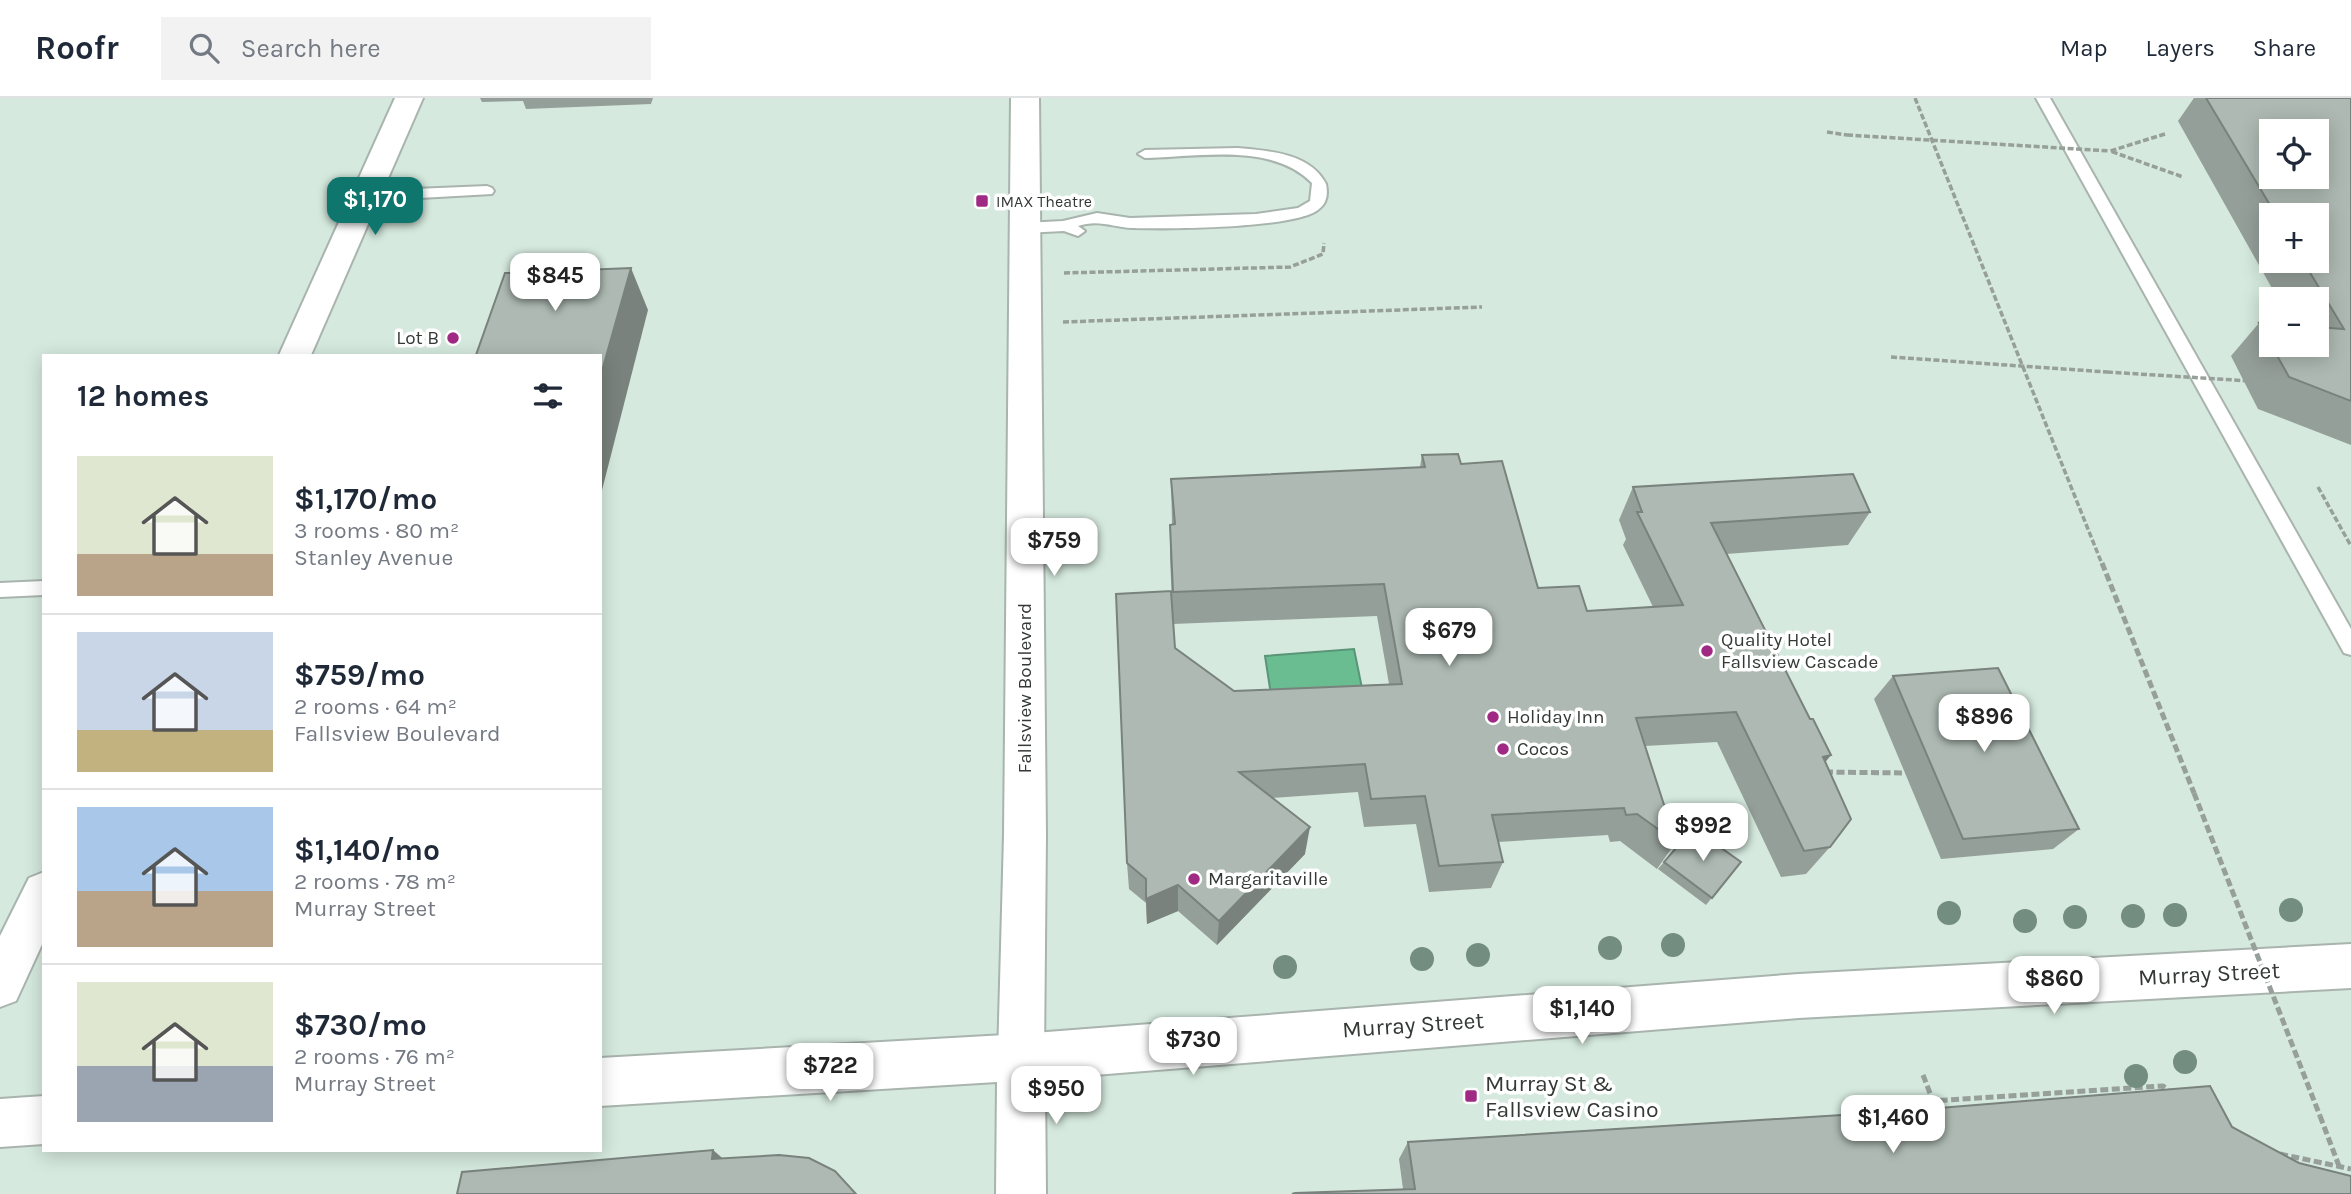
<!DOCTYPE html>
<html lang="en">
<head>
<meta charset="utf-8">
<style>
  body { margin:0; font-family:Karla,sans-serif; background:#f2f2f3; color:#1f2937; height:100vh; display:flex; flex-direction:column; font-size:26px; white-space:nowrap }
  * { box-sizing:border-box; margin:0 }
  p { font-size:23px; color:#747a83 }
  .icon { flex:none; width:38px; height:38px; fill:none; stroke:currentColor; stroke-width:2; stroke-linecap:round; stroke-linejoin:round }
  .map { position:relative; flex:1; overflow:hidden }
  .panel { position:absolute; left:42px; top:256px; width:560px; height:798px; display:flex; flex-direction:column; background:#fff; border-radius:0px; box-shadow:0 4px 18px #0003 }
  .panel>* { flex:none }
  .controls { position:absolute; left:2259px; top:21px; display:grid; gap:14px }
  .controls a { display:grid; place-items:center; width:70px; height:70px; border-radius:0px; background:#fff; box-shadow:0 4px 18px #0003; font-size:35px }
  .price { position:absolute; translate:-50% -60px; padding:0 16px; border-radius:14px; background:#fff; color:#222; font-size:23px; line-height:46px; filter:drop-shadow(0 2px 4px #0008) }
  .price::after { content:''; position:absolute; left:50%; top:42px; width:21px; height:16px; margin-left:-10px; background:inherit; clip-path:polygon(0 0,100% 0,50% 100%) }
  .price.active { background:#0f766e; color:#fff }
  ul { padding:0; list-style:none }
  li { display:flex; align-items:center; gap:21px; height:175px; padding:0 35px }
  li+li { border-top:2px solid #e0e1e3 }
  li span { display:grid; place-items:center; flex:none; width:196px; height:140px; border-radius:0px; color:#555 }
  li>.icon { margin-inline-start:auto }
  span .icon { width:84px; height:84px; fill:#fffc; stroke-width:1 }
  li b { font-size:30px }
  h2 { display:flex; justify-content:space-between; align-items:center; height:84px; padding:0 35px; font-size:30px }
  header { display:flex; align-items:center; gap:42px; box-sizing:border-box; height:98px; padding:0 35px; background:#fff; border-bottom:2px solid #e0e1e3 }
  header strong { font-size:33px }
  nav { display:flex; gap:38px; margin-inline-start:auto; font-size:24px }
  .search { width:490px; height:63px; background:#f2f2f3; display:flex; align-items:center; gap:18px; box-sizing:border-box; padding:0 24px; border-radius:0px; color:#747a83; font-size:26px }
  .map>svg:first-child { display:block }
  .built { fill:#d5e9de; fill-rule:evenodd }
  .water { fill:#69bd91; stroke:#599576; stroke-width:2 }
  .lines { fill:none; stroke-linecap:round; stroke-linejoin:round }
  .service-casing { stroke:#a8b4ad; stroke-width:4 }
  .minor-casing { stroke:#a8b4ad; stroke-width:4 }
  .tertiary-casing { stroke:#a8b4ad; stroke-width:4 }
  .secondary-casing { stroke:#a8b4ad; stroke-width:4 }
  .path-far1 { stroke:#969f9a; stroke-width:3.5; stroke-dasharray:6 2.5; stroke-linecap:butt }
  .path { stroke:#969f9a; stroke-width:5; stroke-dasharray:8 3.5; stroke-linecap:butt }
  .service { fill:#fff; fill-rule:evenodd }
  .minor { fill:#fff; fill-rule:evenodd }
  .tertiary { fill:#fff; fill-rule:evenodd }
  .secondary { fill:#fff; fill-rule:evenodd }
  .path-bridge-far1 { stroke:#969f9a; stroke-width:3.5; stroke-dasharray:6 2.5; stroke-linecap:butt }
  .path-bridge { stroke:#969f9a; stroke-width:5; stroke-dasharray:8 3.5; stroke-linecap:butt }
  .tree { fill:#738d80 }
  .wall { fill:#959f99; fill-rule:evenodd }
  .shaded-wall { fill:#79827d }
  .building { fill:#adb9b2; stroke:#79827d; stroke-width:2; fill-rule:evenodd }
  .poi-dot { fill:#a02a83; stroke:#fff; stroke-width:2.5 }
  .labels { text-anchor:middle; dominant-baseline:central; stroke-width:7; stroke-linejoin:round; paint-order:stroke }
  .far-poi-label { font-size:16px; fill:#343936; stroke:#fff; text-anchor:start }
  .poi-label { font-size:19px; fill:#343936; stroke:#fff; text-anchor:start }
  .street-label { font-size:19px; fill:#343936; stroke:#fff }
  .near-street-label { font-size:23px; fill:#343936; stroke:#fff }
  .near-poi-label { font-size:23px; fill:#343936; stroke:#fff; text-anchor:start }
</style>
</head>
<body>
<header>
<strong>Roofr</strong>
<div class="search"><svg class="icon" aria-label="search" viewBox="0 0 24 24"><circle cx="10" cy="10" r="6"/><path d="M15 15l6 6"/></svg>Search here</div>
<nav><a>Map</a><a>Layers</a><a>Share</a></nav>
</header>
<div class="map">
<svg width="2351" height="1096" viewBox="0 0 2351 1096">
  <rect width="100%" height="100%" fill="#e6f3eb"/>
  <path class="built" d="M0 0H2351V1096H0ZM2272 33H2317V79H2272ZM2272 117H2317V163H2272ZM2272 201H2317V247H2272ZM44 257H600V1052H44Z"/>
  <polygon class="water" points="1354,551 1362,590 1271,597 1265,558"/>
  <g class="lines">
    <defs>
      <g id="service">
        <polygon points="2036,0 2050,0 2351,531 2351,557 2344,555"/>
        <path d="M1238 50C1269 53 1310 55 1326 86 1328 95 1327 105 1319 111 1297 131 1165 131 1132 130 1113 129 1098 121 1078 128L1085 133 1078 138 1064 133 1024 135 1017 130 1024 125 1063 123 1097 115 1130 120 1256 116 1298 110 1310 103 1312 85C1272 44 1197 59 1145 60L1138 56 1145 52Z"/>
        <polygon points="487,88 492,90 494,93 492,96 366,103 359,98 366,93"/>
        <polygon points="44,483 44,497 0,499 0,485"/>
      </g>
      <polygon id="minor" points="1011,0 1039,0 1046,737 1044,959 1038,976 1021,982 1004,976 998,959 1004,737"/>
      <g id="tertiary">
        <polygon points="2351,846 2351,890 1799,920 1045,981 1046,1096 996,1096 997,984 600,1008 600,960 1021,936 1799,876"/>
        <polygon points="44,998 44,1046 0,1049 0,1001"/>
      </g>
      <g id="secondary">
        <polygon points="395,0 423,0 311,257 279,257"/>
        <polygon points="44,774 44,842 16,903 0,909 0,838 29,780"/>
      </g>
    </defs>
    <use href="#service" class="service-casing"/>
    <use href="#minor" class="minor-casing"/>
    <use href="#tertiary" class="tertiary-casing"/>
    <use href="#secondary" class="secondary-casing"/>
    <g class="path-far1">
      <polyline points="1915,0 2102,466"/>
      <polyline points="1827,34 1847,37"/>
      <polyline points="2165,36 2110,53 2183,79"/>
      <polyline points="1064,175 1290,169 1323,156 1324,145"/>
      <polyline points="1063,224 1482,209"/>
      <polyline points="1891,259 2107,274"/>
      <polyline points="2318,389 2351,448"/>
    </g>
    <g class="path">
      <polyline points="2102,465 2194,695"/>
      <polyline points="1825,674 1905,675"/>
      <polyline points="1923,977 1933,1003 2163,988 2170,994"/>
      <polyline points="2320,1018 2339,1068"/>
      <polyline points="2280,1056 2351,1071"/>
    </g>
    <use href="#service" class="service"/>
    <use href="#minor" class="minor"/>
    <use href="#tertiary" class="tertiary"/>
    <use href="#secondary" class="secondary"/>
    <g class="path-bridge-far1">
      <polyline points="1847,37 2110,53"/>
      <polyline points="2107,274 2250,283"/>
    </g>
    <polyline class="path-bridge" points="2194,695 2320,1018"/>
  </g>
  <g class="tree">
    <circle cx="2291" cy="812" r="12"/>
    <circle cx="1949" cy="815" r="12"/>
    <circle cx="2175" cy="817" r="12"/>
    <circle cx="2133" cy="818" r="12"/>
    <circle cx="2075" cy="819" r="12"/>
    <circle cx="2025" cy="823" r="12"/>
    <circle cx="1673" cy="847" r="12"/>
    <circle cx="1610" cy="850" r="12"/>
    <circle cx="1478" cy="857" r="12"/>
    <circle cx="1422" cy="861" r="12"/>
    <circle cx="1285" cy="869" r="12"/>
    <circle cx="2185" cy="964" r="12"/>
    <circle cx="2136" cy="978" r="12"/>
  </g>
  <g class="wall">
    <polygon points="480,0 653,0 651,6 526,11 523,3 482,4"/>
    <path d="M2194 0H2351V347L2258 311 2231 258 2259 225 2317 247V201H2278L2178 23ZM2272 117H2317V163H2272Z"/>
    <polygon points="1422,357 1461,366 1538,490 1587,513 1653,509 1623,447 1626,441 1619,422 1633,389 1870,414 1848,447 1726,456 1825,664 1830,749 1806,776 1781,779 1717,644 1645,648 1676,744 1657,771 1620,743 1610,744 1608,737 1498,744 1503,764 1491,790 1429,794 1416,726 1364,729 1358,694 1272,700 1305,756 1217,847 1178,813 1147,826 1146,805 1129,791 1127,765 1175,550 1234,593 1389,586 1377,518 1173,526 1170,459 1170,427 1172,426 1171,381 1420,369"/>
    <polygon points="1893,578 2079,731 2053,751 1941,761 1874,601"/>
    <polygon points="1664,764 1741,764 1706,807 1658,771"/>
    <polygon points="2232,1029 2299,1065 1403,1091 1399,1061 1408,1044"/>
  </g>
  <g class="shaded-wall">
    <polygon points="631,170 648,212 600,400 600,280"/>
    <polygon points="1831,657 1808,686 1823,659"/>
    <polygon points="1310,729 1305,756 1217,847 1219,823"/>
    <polygon points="1178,787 1178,813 1147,826 1146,801"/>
    <polygon points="713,1052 735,1071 712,1061"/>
  </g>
  <g class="building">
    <path d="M2206 0H2351V303L2289 279 2259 225 2272 226V247H2317V229L2344 231 2303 163H2317V117H2276ZM2272 33H2317V79H2272Z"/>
    <polygon points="631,170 600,280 600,257 476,257 505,175"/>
    <polygon points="1458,356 1461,366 1502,363 1538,490 1579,488 1587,513 1683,507 1637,414 1642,414 1633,389 1853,376 1870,414 1711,425 1810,621 1813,621 1831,657 1823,659 1851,721 1830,749 1804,753 1736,614 1636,620 1676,744 1637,716 1626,717 1624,710 1492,717 1503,764 1439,768 1425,698 1371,701 1365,666 1239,674 1310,729 1219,823 1178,787 1146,801 1146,781 1127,765 1116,496 1171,493 1175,550 1234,593 1402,586 1384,486 1173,494 1170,427 1175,426 1171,381 1425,369 1422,357"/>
    <polygon points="1998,570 2079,731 1963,741 1893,578"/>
    <polygon points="1693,730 1741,764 1712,800 1664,764"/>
    <polygon points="2210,988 2232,1029 2299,1065 2351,1078 2351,1096 1292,1096 1295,1095 1415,1091 1408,1044 1890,1014"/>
    <polygon points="713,1052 712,1061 779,1057 809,1060 835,1073 856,1096 457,1096 462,1074"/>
  </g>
  <g class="poi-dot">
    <rect x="975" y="96" width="14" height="14" rx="3.5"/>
    <circle cx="453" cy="240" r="7"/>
    <circle cx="1707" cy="553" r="7"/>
    <circle cx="1493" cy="619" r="7"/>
    <circle cx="1503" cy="651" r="7"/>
    <circle cx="1194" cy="781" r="7"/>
    <rect x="1464" y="991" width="14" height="14" rx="3.5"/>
  </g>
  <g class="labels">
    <g class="far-poi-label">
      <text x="996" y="103">IMAX Theatre</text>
    </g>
    <g class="poi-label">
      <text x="439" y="240" text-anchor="end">Lot B</text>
      <text x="1721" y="542">Quality Hotel<tspan x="1721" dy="22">Fallsview Cascade</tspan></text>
      <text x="1507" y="619">Holiday Inn</text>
      <text x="1517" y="651">Cocos</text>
      <text x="1208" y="781">Margaritaville</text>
    </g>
    <g class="street-label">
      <text transform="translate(1025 590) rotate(-90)">Fallsview Boulevard</text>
    </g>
    <g class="near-street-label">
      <text transform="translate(2209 876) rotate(-3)">Murray Street</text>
      <text transform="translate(1413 927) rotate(-4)">Murray Street</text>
    </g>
    <g class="near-poi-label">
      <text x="1485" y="985">Murray St &amp;<tspan x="1485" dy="26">Fallsview Casino</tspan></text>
    </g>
  </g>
</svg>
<div class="controls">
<a><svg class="icon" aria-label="locate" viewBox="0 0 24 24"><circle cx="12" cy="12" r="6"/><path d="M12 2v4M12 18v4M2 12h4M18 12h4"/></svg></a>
<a>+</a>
<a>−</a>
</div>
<b class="price active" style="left:375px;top:139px">$1,170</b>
<b class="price" style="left:555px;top:215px">$845</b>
<b class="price" style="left:1054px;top:480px">$759</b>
<b class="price" style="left:1449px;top:570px">$679</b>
<b class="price" style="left:1984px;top:656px">$896</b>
<b class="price" style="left:1703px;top:765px">$992</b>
<b class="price" style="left:2054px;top:918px">$860</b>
<b class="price" style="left:1582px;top:948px">$1,140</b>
<b class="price" style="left:1193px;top:979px">$730</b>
<b class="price" style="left:830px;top:1005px">$722</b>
<b class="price" style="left:1056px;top:1028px">$950</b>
<b class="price" style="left:1893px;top:1057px">$1,460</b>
<section class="panel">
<h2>12 homes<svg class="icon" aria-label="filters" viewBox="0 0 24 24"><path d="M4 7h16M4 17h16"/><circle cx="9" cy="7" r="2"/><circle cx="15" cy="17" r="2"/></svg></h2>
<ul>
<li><span style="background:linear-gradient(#dfe7d0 70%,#b9a48a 0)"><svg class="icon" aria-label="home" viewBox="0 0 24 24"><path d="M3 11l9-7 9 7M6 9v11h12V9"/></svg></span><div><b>$1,170/mo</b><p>3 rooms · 80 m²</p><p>Stanley Avenue</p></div></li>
<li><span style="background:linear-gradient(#c9d6e8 70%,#c2b280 0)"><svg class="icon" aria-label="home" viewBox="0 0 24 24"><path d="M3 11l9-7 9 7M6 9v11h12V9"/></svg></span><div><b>$759/mo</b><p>2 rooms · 64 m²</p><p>Fallsview Boulevard</p></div></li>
<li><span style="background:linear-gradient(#a9c7e8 60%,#b9a48a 0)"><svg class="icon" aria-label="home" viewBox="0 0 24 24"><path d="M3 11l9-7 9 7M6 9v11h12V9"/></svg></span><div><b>$1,140/mo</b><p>2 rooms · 78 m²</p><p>Murray Street</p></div></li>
<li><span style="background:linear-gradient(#dfe7d0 60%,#9aa5b1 0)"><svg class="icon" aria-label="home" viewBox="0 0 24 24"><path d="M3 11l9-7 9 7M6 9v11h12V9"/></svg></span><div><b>$730/mo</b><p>2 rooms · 76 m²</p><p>Murray Street</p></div></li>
</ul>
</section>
</div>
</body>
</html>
